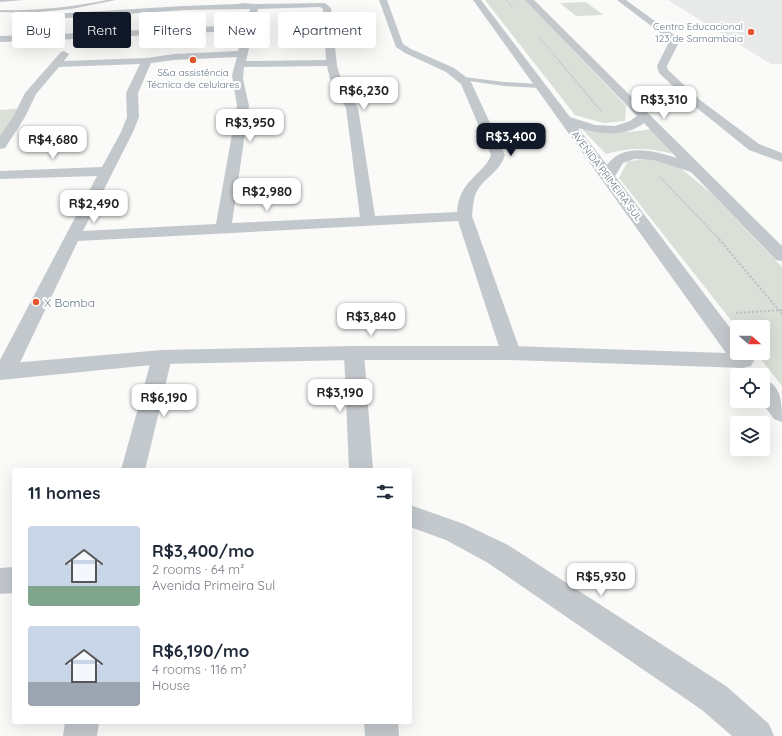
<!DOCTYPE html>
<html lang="en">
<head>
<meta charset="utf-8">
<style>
  body { margin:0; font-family:Quicksand,sans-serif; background:#f2f2f3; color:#1f2937; height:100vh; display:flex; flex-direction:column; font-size:15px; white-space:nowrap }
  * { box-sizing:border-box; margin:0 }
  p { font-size:13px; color:#747a83 }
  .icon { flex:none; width:22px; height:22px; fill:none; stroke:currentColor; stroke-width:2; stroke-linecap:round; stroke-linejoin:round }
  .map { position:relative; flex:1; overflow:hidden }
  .side { position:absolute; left:12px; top:468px; width:400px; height:256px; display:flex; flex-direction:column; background:#fff; border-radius:4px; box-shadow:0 4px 16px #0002 }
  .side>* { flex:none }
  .top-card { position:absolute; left:12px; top:12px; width:400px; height:36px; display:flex; gap:8px }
  .needle { width:26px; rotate:110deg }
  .fabs { position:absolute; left:730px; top:320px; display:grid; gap:8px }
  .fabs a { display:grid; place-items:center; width:40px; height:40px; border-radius:4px; background:#fff; box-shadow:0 4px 16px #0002; font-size:20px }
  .price { position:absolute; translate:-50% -34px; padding:0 9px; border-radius:8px; background:#fff; color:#222; font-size:13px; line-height:26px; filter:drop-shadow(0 1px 2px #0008) }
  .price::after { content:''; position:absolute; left:50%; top:24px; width:12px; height:9px; margin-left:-6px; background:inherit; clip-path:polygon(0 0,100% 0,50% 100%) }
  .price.active { background:#111827; color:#fff }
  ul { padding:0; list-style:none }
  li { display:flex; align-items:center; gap:12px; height:100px; padding:0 16px }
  li span { display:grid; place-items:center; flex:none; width:112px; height:80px; border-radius:4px; color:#555 }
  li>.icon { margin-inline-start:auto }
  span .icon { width:48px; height:48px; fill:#fffc; stroke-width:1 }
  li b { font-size:17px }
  h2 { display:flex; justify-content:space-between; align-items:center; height:48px; padding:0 16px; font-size:17px }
  .pill { padding:0 14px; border-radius:4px; background:#fff; box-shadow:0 4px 16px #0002; font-size:14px; line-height:36px }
  .pill.active { background:#111827; color:#fff }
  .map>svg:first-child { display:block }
  .built { fill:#e8e9e9 }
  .green { fill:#dadfd7 }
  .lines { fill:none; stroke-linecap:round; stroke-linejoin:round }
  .path-far2 { stroke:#bbbfc2; stroke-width:1; stroke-dasharray:1 1; stroke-linecap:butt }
  .path-far1 { stroke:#bbbfc2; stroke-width:1.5; stroke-dasharray:1 1; stroke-linecap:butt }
  .path { stroke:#bbbfc2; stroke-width:2; stroke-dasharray:2 2; stroke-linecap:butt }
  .service { fill:#c3c8cc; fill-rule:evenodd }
  .minor { fill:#c3c8cc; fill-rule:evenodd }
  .tertiary { fill:#c3c8cc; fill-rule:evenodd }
  .poi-dot { fill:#e4572e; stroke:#fff; stroke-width:1.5 }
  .labels { text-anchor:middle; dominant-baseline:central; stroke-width:4; stroke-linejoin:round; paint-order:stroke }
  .far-poi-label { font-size:10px; fill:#657683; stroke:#fff; text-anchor:end }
  .far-street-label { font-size:10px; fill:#657683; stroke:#fff }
  .poi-label { font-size:12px; fill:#657683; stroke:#fff; text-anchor:start }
</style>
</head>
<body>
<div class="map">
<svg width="782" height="736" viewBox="0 0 782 736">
  <rect width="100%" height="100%" fill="#fafaf8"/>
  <polygon class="built" points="668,0 782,0 782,64 771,64"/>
  <g class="green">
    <polygon points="485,0 526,0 626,106 625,121 603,123 575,115"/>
    <polygon points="586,2 603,15 576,16 560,3"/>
    <polygon points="27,108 18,129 3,146 0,146 0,110"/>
    <path d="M580 127 604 133 639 131 651 129 673 154C649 148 630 147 606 154Z"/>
    <polygon points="653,159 678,166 712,194 782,267 782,386 756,353 763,353 763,327 737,327 737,328 619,178 628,161"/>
  </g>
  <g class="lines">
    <g class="path-far2">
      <polyline points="506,0 514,9"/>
      <polyline points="540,38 560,62"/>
    </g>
    <g class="path-far1">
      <polyline points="559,61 601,111"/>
      <polyline points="660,177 720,240"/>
    </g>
    <g class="path">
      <polyline points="719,239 782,314"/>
      <polyline points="736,313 782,310"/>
    </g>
    <g class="service">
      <polygon points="0,0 24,0 0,2"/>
      <path d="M107 0H116L71 9 28 13 0 12V10C37 11 71 7 107 0Z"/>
      <polygon points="464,77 504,82 540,84 543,86 540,88 504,86 462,80 462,78"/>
    </g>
    <g class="minor">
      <path d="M379 0H387L403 44 411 49 454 68 470 80 505 155C499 173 485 177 477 191 473 198 473 208 472 216L521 353 518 358 511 360 504 358 501 353 458 221 78 241 16 371 12 376 5 378 0 377V360L97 176 0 179V171L102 167 121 132 127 117 126 93 140 64 59 67 36 94 25 117 5 148 0 149V136L13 117 25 93 61 52 64 51 69 54 64 61 147 58 174 54 238 51 244 31C163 33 81 40 0 42V36C82 34 164 28 246 25L250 9 184 10 21 21 17 18 18 16 184 6 238 4 242 3 256 4 325 3 331 8 337 66 341 79 358 108 375 216 457 212C458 199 462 189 471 180 479 171 487 166 491 155L461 84 446 72 405 53 396 47ZM320 7 323 9 326 60 246 61 258 9ZM237 57 232 75 237 106 216 224 83 231 133 132 139 117 138 93 151 63 174 60ZM327 66 330 79 346 108 360 217 232 223 249 106 243 79 244 67Z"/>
      <polygon points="617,0 626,0 674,35 678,44 667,66 668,70 700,100 759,144 782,153 782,162 749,150 692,104 659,73 657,66 668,44 667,38"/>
      <polygon points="354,346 361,348 364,353 373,470 349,470 344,353 347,348"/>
      <polygon points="162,350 169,352 172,357 145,470 121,470 152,357 155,352"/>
      <polygon points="410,505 464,524 508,545 726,686 769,724 774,736 732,736 702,710 488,563 446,540 410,527"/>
      <polygon points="14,567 14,593 0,594 0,568"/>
      <polygon points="65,722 99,722 97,736 63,736"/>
      <polygon points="364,722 398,722 399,736 365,736"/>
    </g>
    <g class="tertiary">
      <path d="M473 0H481L570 117 595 125 615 126 630 121 637 116 525 0H534L782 246V261L776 260 691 172 654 160 634 159 623 163 615 176 737 337V353H747L746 354 751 356 754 361 751 366 743 368 511 360H354L162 364 0 380V364L162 350 354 346H511L726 353ZM644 123 677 158C655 151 623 142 607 165L578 128C600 134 624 138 644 123Z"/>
      <path d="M763 379C782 385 782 403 782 422L774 419 761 401H763Z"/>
    </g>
  </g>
  <g class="poi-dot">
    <circle cx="751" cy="32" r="4"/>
    <circle cx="193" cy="60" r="4"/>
    <circle cx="36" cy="302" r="4"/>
  </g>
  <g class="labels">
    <g class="far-poi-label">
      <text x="743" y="26">Centro Educacional<tspan x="743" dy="12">123 de Samambaia</tspan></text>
      <text x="193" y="72" text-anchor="middle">S&amp;a assistência<tspan x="193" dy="12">Técnica de celulares</tspan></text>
    </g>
    <g class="far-street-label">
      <text transform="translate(607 176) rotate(53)">AVENIDA PRIMEIRA SUL</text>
    </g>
    <g class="poi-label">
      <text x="44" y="302">X Bomba</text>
    </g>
  </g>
</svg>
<div class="fabs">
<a><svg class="needle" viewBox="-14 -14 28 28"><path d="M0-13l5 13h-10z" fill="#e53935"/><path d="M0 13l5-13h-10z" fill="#747a83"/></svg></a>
<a><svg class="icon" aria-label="locate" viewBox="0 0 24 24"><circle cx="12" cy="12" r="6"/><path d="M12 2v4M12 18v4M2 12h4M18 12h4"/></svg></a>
<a><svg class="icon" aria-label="layers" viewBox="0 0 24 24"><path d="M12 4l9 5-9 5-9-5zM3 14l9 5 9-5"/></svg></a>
</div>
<b class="price" style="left:364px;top:111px">R$6,230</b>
<b class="price" style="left:664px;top:120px">R$3,310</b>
<b class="price" style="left:250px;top:143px">R$3,950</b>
<b class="price active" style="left:511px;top:157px">R$3,400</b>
<b class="price" style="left:53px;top:160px">R$4,680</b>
<b class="price" style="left:267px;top:212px">R$2,980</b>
<b class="price" style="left:94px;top:224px">R$2,490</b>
<b class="price" style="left:371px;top:337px">R$3,840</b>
<b class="price" style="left:340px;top:413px">R$3,190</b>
<b class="price" style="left:164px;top:418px">R$6,190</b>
<b class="price" style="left:601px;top:597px">R$5,930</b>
<div class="top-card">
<a class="pill">Buy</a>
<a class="pill active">Rent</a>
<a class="pill">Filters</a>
<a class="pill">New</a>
<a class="pill">Apartment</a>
</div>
<section class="side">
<h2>11 homes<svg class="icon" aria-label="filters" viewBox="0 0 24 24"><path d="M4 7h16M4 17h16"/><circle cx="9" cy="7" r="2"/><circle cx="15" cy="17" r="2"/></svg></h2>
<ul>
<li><span style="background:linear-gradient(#c9d6e8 75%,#7fa58c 0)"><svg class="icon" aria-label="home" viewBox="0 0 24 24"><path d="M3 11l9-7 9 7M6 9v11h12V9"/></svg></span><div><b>R$3,400/mo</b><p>2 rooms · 64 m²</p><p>Avenida Primeira Sul</p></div></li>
<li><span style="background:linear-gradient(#c9d6e8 70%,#9aa5b1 0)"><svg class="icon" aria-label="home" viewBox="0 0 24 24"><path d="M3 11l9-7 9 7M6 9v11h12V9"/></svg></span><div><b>R$6,190/mo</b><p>4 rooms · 116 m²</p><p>House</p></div></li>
</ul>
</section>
</div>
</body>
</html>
